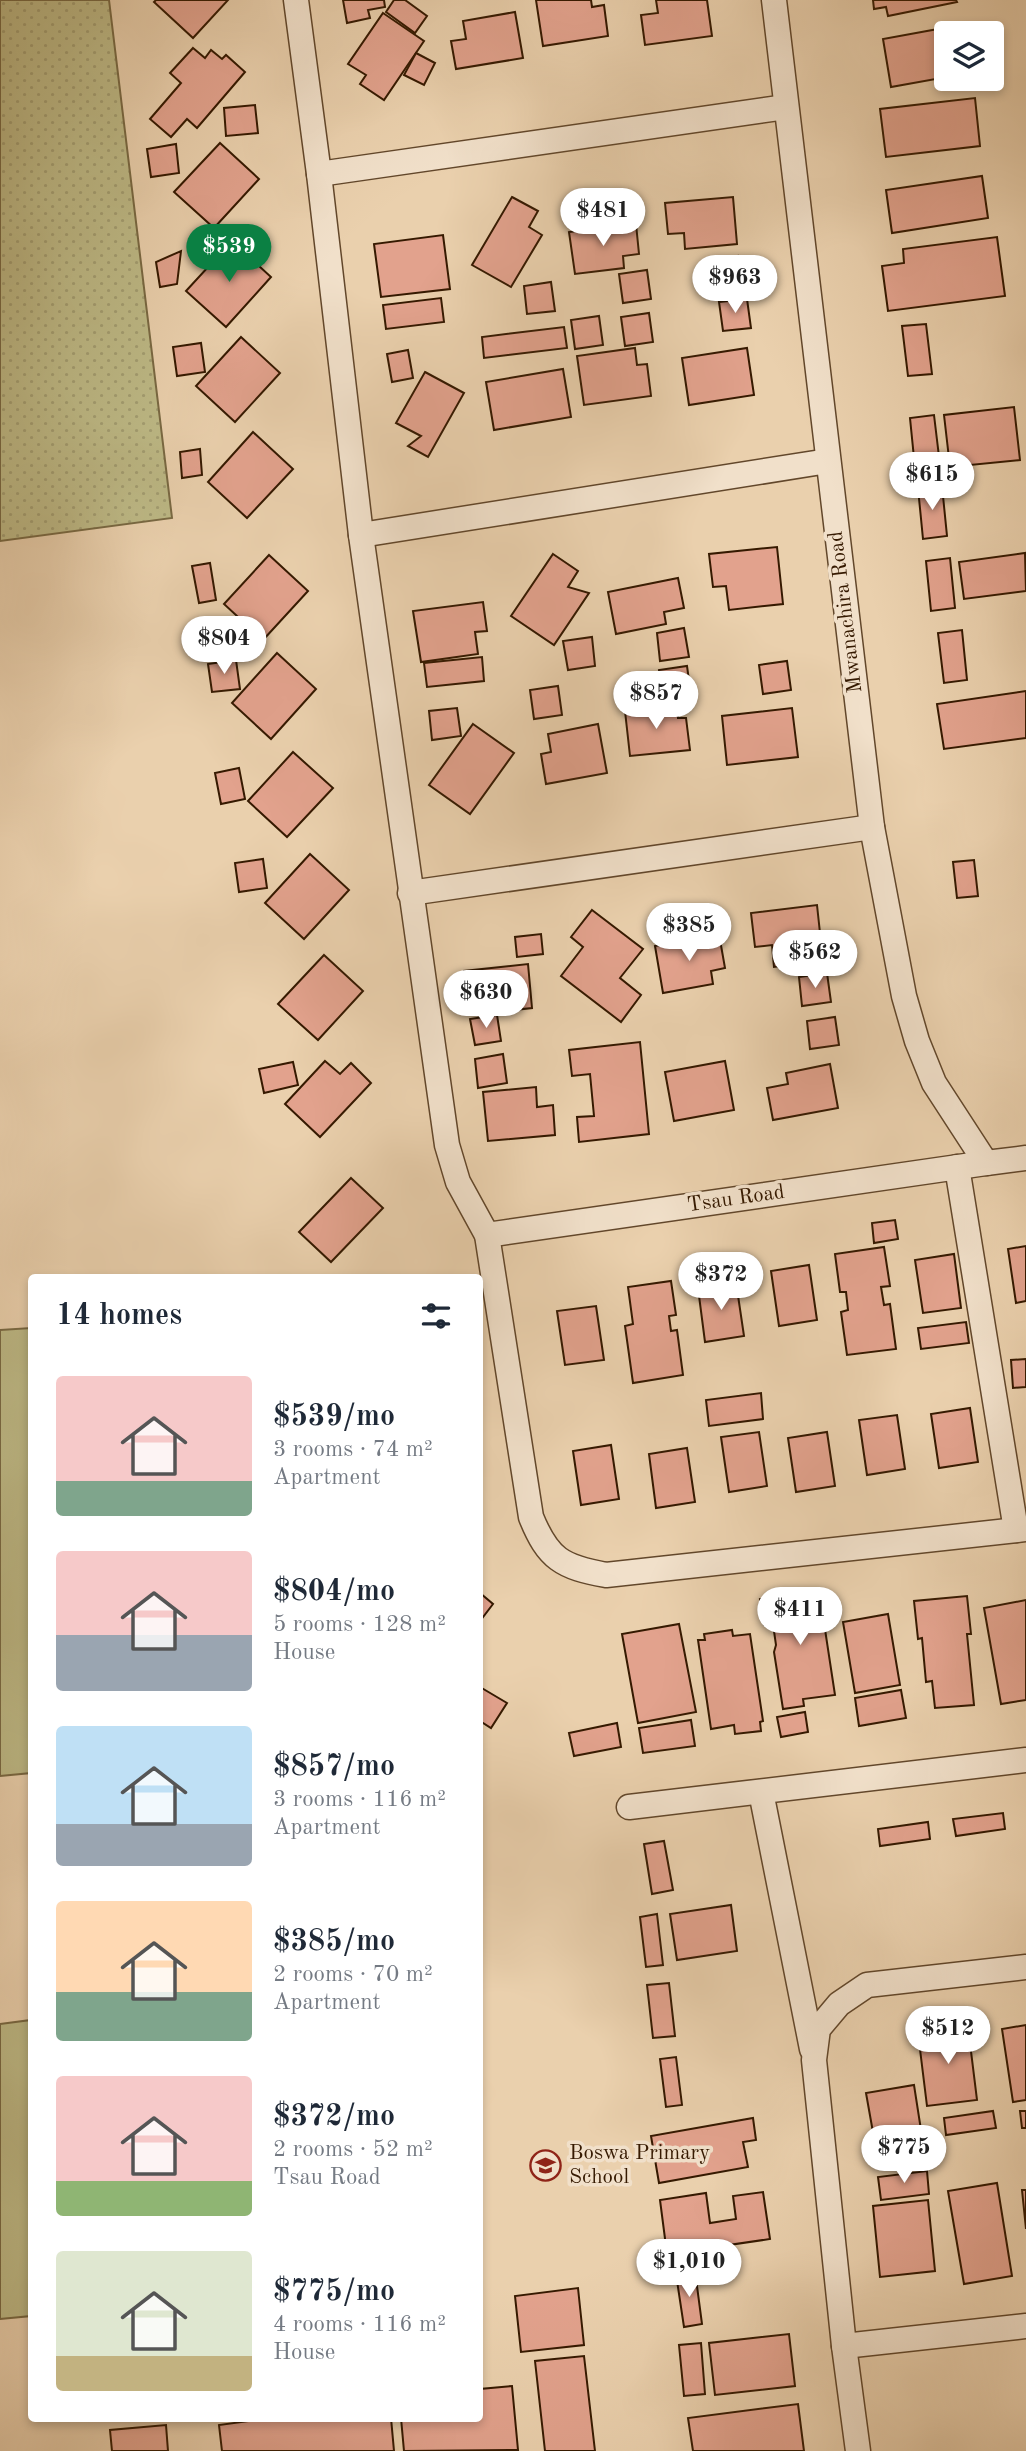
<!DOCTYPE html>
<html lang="en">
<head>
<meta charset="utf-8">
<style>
  body { margin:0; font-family:"Old Standard TT",serif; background:#f6f6f7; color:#1f2937; height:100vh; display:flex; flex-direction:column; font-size:26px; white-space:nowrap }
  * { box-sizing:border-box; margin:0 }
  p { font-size:23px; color:#747a83 }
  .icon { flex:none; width:38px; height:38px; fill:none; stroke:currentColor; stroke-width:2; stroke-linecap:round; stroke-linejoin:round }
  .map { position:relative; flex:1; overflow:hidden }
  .side { position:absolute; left:28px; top:1274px; width:455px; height:1148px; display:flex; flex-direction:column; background:#fff; border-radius:7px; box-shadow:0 4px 10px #0003 }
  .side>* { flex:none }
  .tools { position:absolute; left:934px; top:21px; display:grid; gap:14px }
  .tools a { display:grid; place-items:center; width:70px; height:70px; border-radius:7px; background:#fff; box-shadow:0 4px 10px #0003; font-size:35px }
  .price { position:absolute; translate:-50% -60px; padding:0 16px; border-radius:24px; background:#fff; color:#222; font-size:23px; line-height:46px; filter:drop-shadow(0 2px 4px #0008) }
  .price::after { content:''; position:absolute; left:50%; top:42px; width:21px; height:16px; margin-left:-10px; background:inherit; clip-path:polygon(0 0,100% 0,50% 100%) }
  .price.active { background:#0b8043; color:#fff }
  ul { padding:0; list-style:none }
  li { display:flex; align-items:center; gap:21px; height:175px; padding:0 28px }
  li span { display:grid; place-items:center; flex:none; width:196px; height:140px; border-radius:7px; color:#555 }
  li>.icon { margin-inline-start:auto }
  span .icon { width:84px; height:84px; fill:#fffc; stroke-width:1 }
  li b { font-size:30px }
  h2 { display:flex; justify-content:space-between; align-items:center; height:84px; padding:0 28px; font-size:30px }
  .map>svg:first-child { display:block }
  .grass { fill:url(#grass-dots); stroke:#796943; stroke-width:2 }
  .garden { fill:#bdb986; stroke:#796943; stroke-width:2 }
  .building { fill:#e2a28d; stroke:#351900; stroke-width:2 }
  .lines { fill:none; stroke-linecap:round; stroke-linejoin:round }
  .street-casing { stroke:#62472b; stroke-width:27 }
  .street { stroke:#f1e0ca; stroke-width:24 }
  .labels { text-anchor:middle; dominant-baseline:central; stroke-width:7; stroke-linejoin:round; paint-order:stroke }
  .street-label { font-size:21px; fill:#351900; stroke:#f1e0ca }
  .poi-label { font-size:21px; fill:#351900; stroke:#f1e0ca; text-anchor:start }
</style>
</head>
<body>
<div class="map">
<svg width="1026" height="2451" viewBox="0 0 1026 2451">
  <defs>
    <pattern id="grass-dots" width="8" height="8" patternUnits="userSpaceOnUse" patternTransform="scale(1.75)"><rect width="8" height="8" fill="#bdb986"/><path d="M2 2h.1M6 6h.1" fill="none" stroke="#a39e72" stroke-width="1.8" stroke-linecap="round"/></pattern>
  </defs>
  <rect width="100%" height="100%" fill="#ead0ad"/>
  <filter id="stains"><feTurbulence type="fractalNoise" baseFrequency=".00286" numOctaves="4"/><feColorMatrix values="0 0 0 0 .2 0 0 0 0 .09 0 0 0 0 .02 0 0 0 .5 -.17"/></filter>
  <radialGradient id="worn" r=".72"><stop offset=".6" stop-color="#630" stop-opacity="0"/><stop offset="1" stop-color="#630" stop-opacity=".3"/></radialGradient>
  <polygon class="grass" points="0,0 109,0 172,518 0,541"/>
  <g class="garden">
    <polygon points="31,1328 31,1773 0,1776 0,1330"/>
    <polygon points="31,2020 31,2316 0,2319 0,2024"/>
  </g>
  <g class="building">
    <polygon points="156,0 228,0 193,38 154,2"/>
    <polygon points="343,0 384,0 385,7 368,10 370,18 347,23"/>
    <polygon points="394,0 405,0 427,16 415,33 386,12"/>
    <polygon points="536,0 591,0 592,7 604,5 608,36 543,46"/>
    <polygon points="656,0 707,0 712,36 645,45 641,15 658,13"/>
    <polygon points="873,0 956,0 957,2 888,16 886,7 874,9"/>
    <polygon points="515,12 523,58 456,69 451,41 466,39 463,21"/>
    <polygon points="383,13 424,41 384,100 360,84 366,75 348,64"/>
    <polygon points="960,25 962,33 947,33 947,77 891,87 883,39"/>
    <polygon points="193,48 205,58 211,50 222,59 226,55 245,72 197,128 187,119 171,137 150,119 181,83 170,73"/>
    <polygon points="416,53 435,63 424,85 404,75"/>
    <polygon points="975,98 980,146 886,157 880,109"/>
    <polygon points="255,105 258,133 226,136 224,108"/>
    <polygon points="220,143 259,179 214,228 174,192"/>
    <polygon points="176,144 179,173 151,177 147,149"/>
    <polygon points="982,176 988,218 892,233 886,190"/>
    <polygon points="512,197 538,211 529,227 542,235 511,287 472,265"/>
    <polygon points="733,197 737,244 685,249 684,233 668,234 665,203"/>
    <polygon points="636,224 639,254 623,256 624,268 575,274 569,232"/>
    <polygon points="443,235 450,289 381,297 374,244"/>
    <polygon points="997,237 1005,296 888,311 882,266 904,263 903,249"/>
    <polygon points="232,241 271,277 226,327 186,291"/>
    <polygon points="181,251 177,284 160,287 156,262"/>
    <polygon points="738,256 742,285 714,289 710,260"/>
    <polygon points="647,270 651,299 623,303 619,274"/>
    <polygon points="551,282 555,311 527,314 524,286"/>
    <polygon points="441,298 444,322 386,329 383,305"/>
    <polygon points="747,299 751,328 723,331 719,302"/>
    <polygon points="649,313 653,342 625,346 621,317"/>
    <polygon points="599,316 603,345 575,349 571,320"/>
    <polygon points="926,324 932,374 908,376 902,326"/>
    <polygon points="564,327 567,348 484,358 482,337"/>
    <polygon points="241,337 280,373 235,422 196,386"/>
    <polygon points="201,343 205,372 177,376 173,347"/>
    <polygon points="635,348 637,365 647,364 651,396 584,405 577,356"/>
    <polygon points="747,348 754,395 689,405 682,358"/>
    <polygon points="408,350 413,378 392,382 387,354"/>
    <polygon points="563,369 571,417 494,430 486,382"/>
    <polygon points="425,372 464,393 428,457 408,446 421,436 396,423"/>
    <polygon points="1014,407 1020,460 950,467 944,415"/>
    <polygon points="934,415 940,465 915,468 910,418"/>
    <polygon points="253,432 293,469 247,518 208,482"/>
    <polygon points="200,449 202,475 182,478 180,452"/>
    <polygon points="942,486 947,536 923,539 918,488"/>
    <polygon points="777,547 783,604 729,610 726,586 713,587 709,554"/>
    <polygon points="1025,553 1026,591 964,599 959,562"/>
    <polygon points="553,554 578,571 568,587 589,593 554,645 511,616"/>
    <polygon points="269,555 308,591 263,640 224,604"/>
    <polygon points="950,558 955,608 931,611 926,561"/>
    <polygon points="210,563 216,600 199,603 192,566"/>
    <polygon points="678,578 684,608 664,612 666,624 616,634 608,592"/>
    <polygon points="483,602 487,631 475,632 478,654 421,662 413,611"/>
    <polygon points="684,628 689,657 660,661 657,633"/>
    <polygon points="962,630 967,680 944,683 938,633"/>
    <polygon points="592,637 595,666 568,670 563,641"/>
    <polygon points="277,653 316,689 271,739 232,703"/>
    <polygon points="482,657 484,681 427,687 424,663"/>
    <polygon points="236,660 240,689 212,692 208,664"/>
    <polygon points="787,661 791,690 763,694 759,665"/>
    <polygon points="687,666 691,695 663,699 659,670"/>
    <polygon points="558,686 562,715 534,719 530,690"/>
    <polygon points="1026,691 1026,738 944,749 937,704"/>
    <polygon points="677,705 678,718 686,718 690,750 630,756 625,711"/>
    <polygon points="457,708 461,736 432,740 429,711"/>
    <polygon points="792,708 798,757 727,765 722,716"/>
    <polygon points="473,724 514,753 470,814 429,785"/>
    <polygon points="598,724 607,773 546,784 541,754 551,752 548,734"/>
    <polygon points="293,752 333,788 287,837 248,801"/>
    <polygon points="239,768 245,799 221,804 215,773"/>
    <polygon points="310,854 349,890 304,939 265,903"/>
    <polygon points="263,859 267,888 239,892 235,863"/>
    <polygon points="974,860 978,896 957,898 953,862"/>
    <polygon points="817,905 823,961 774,967 772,945 755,947 751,913"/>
    <polygon points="592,910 643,949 620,978 641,995 621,1022 561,976 583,947 571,937"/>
    <polygon points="541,934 543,954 517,957 515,937"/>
    <polygon points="719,934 725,968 711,971 713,984 663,993 655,946"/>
    <polygon points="324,955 363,991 318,1040 278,1004"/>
    <polygon points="528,964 532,1008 468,1015 464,971"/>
    <polygon points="827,973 831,1002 802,1006 799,977"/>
    <polygon points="497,1015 501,1041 475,1045 470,1019"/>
    <polygon points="835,1017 839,1045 810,1049 807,1021"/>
    <polygon points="640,1042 649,1134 579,1142 577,1117 594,1116 590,1074 572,1076 569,1050"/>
    <polygon points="503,1054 507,1083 478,1088 475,1059"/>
    <polygon points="325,1061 340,1074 351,1063 371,1083 320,1137 285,1104"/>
    <polygon points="725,1061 734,1110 674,1121 665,1072"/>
    <polygon points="293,1062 298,1085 264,1093 259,1069"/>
    <polygon points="830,1064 838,1108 773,1120 767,1088 788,1084 786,1073"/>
    <polygon points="536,1087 537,1107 553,1105 555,1135 488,1141 483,1092"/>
    <polygon points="351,1178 383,1208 331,1262 299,1232"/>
    <polygon points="895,1220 898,1239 874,1243 872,1223"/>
    <polygon points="1026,1246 1026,1301 1016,1303 1008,1249"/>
    <polygon points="884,1247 890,1286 881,1287 884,1305 890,1304 896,1349 847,1355 841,1312 848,1310 846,1292 840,1292 835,1254"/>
    <polygon points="954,1254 961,1308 923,1313 915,1260"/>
    <polygon points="809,1265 817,1320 779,1326 771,1271"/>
    <polygon points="671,1281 676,1315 669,1316 671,1331 677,1330 683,1375 633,1383 625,1326 633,1324 628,1287"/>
    <polygon points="736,1282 744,1336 705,1342 698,1288"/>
    <polygon points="596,1306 604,1360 565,1365 557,1311"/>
    <polygon points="966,1322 969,1343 921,1349 918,1328"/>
    <polygon points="1026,1359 1026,1387 1013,1388 1011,1360"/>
    <polygon points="761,1393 763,1419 709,1426 706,1400"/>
    <polygon points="970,1408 978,1462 939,1468 931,1414"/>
    <polygon points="897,1415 905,1469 867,1475 859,1420"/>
    <polygon points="759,1432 767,1486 729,1492 721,1437"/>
    <polygon points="827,1432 835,1486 796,1492 788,1438"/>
    <polygon points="611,1445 619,1499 581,1505 573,1451"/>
    <polygon points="687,1448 695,1502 656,1508 649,1454"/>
    <polygon points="819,1590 835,1695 803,1699 804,1706 783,1709 774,1652 776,1645 773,1624 764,1625 760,1599"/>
    <polygon points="480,1593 493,1604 480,1621"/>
    <polygon points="967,1596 971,1634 967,1634 974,1705 935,1708 932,1681 926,1682 922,1638 918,1639 914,1601"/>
    <polygon points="1026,1600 1026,1700 1001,1704 984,1608"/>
    <polygon points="888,1614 900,1685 855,1693 843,1622"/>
    <polygon points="679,1624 696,1712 638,1723 622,1634"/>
    <polygon points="732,1630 733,1636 750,1634 763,1721 760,1722 761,1731 735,1734 734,1725 711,1729 698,1640 705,1640 704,1634"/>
    <polygon points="480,1687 507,1703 491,1728 480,1721"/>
    <polygon points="901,1690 906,1718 859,1726 855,1698"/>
    <polygon points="805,1712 808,1732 781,1737 777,1717"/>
    <polygon points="691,1720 695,1746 643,1753 639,1728"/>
    <polygon points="617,1723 621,1747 574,1756 569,1733"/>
    <polygon points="1003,1813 1005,1829 956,1836 953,1819"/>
    <polygon points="928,1822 930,1839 880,1846 878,1829"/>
    <polygon points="664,1841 673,1890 652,1894 644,1844"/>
    <polygon points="731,1905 737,1951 677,1960 670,1914"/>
    <polygon points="657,1914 663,1965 646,1967 640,1917"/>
    <polygon points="669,1983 675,2036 653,2038 647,1985"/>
    <polygon points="1026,2025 1026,2100 1013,2102 1002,2029"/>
    <polygon points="968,2027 977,2100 927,2106 918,2033"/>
    <polygon points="676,2057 682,2105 666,2107 660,2059"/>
    <polygon points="914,2085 921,2130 874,2138 866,2093"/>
    <polygon points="993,2111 996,2128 946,2135 944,2118"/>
    <polygon points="1020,2111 1026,2111 1026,2128 1022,2128"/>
    <polygon points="753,2118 756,2140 743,2142 748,2167 659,2183 651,2136"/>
    <polygon points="927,2171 929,2194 881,2200 878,2177"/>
    <polygon points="997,2183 1012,2276 964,2284 948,2191"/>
    <polygon points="1022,2190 1026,2190 1026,2229"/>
    <polygon points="763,2192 770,2239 667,2254 660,2200 706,2193 710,2223 736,2219 733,2196"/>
    <polygon points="928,2200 935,2271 880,2277 873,2206"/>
    <polygon points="695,2271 702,2324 684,2327 676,2274"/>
    <polygon points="578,2288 584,2345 521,2352 515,2296"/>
    <polygon points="789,2334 795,2386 715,2395 709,2343"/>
    <polygon points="701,2343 705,2394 684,2396 679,2345"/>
    <polygon points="584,2356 595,2451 545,2451 535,2361"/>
    <polygon points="512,2386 518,2450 404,2451 401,2418 480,2418 480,2389"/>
    <polygon points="798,2404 804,2451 693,2451 688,2418"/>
    <polygon points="271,2418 391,2418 394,2451 222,2451 219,2425"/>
    <polygon points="166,2425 168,2451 112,2451 110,2430"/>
  </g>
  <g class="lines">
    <defs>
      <g id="street">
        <path d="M296 0 319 174 361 535 447 1145 458 1182 487 1235 531 1517C548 1559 562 1567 606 1575L1026 1529"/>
        <polyline points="774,0 872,827 904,996 917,1041 934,1083 986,1163 1026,1158"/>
        <polyline points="319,174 786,107"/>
        <polyline points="361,535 828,461"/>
        <polyline points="410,893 872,827"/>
        <polyline points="957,1167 1016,1530"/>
        <polyline points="487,1235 986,1163"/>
        <polyline points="761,1792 812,2049"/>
        <polyline points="629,1807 1026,1760"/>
        <polyline points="844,2346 1026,2326"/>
        <polyline points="858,2451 844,2346 814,2060 818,2029 839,2004 867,1985 1026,1967"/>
      </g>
    </defs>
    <use href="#street" class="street-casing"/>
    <use href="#street" class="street"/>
  </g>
  <defs>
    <symbol id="school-ring" viewBox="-11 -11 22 22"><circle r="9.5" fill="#f1e0ca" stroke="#8f2418" stroke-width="1.5"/><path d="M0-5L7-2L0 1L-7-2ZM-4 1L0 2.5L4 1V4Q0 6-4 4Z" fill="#8f2418"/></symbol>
  </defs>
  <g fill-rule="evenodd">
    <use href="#school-ring" x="528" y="2148" width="35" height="35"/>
  </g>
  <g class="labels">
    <g class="street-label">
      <text transform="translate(846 612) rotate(-97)">Mwanachira Road</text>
      <text transform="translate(736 1199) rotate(-8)">Tsau Road</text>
    </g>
    <g class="poi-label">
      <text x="569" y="2153">Boswa Primary<tspan x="569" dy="24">School</tspan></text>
    </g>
  </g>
  <rect width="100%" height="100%" filter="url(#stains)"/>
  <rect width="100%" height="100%" fill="url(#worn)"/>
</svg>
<div class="tools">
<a><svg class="icon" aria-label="layers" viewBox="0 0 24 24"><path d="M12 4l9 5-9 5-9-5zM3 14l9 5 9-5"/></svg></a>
</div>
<b class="price" style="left:603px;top:248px">$481</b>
<b class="price active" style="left:229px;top:284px">$539</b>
<b class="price" style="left:735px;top:315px">$963</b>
<b class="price" style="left:932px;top:512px">$615</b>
<b class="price" style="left:224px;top:676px">$804</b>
<b class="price" style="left:656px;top:731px">$857</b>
<b class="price" style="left:689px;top:963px">$385</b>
<b class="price" style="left:815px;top:990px">$562</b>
<b class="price" style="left:486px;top:1030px">$630</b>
<b class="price" style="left:721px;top:1312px">$372</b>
<b class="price" style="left:800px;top:1647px">$411</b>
<b class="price" style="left:948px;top:2066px">$512</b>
<b class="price" style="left:904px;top:2185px">$775</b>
<b class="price" style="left:689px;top:2299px">$1,010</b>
<section class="side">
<h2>14 homes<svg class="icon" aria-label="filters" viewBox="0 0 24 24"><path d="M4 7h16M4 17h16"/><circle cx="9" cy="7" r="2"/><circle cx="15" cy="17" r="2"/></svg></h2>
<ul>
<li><span style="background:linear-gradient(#f6c9c9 75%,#7fa58c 0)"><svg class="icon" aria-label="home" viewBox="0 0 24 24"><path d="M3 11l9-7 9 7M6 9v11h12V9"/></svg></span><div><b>$539/mo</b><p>3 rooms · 74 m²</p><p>Apartment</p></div></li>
<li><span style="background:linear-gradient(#f6c9c9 60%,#9aa5b1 0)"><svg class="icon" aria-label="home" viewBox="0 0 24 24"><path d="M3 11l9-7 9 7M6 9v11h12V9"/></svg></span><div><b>$804/mo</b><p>5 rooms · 128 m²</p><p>House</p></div></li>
<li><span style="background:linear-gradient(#bfe0f5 70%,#9aa5b1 0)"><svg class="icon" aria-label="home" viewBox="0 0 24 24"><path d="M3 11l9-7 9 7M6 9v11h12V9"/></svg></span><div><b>$857/mo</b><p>3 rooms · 116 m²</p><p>Apartment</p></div></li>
<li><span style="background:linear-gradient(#ffd9b3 65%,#7fa58c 0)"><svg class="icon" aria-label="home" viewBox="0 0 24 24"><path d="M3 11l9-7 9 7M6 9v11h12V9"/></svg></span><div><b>$385/mo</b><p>2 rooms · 70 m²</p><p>Apartment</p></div></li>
<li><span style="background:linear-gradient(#f6c9c9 75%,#8fb573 0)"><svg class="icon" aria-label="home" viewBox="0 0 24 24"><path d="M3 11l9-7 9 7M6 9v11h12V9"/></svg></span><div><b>$372/mo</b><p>2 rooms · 52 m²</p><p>Tsau Road</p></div></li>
<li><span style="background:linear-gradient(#dfe7d0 75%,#c2b280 0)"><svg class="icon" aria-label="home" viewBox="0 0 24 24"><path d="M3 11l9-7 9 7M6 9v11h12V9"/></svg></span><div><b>$775/mo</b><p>4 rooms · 116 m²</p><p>House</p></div></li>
</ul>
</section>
</div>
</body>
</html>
